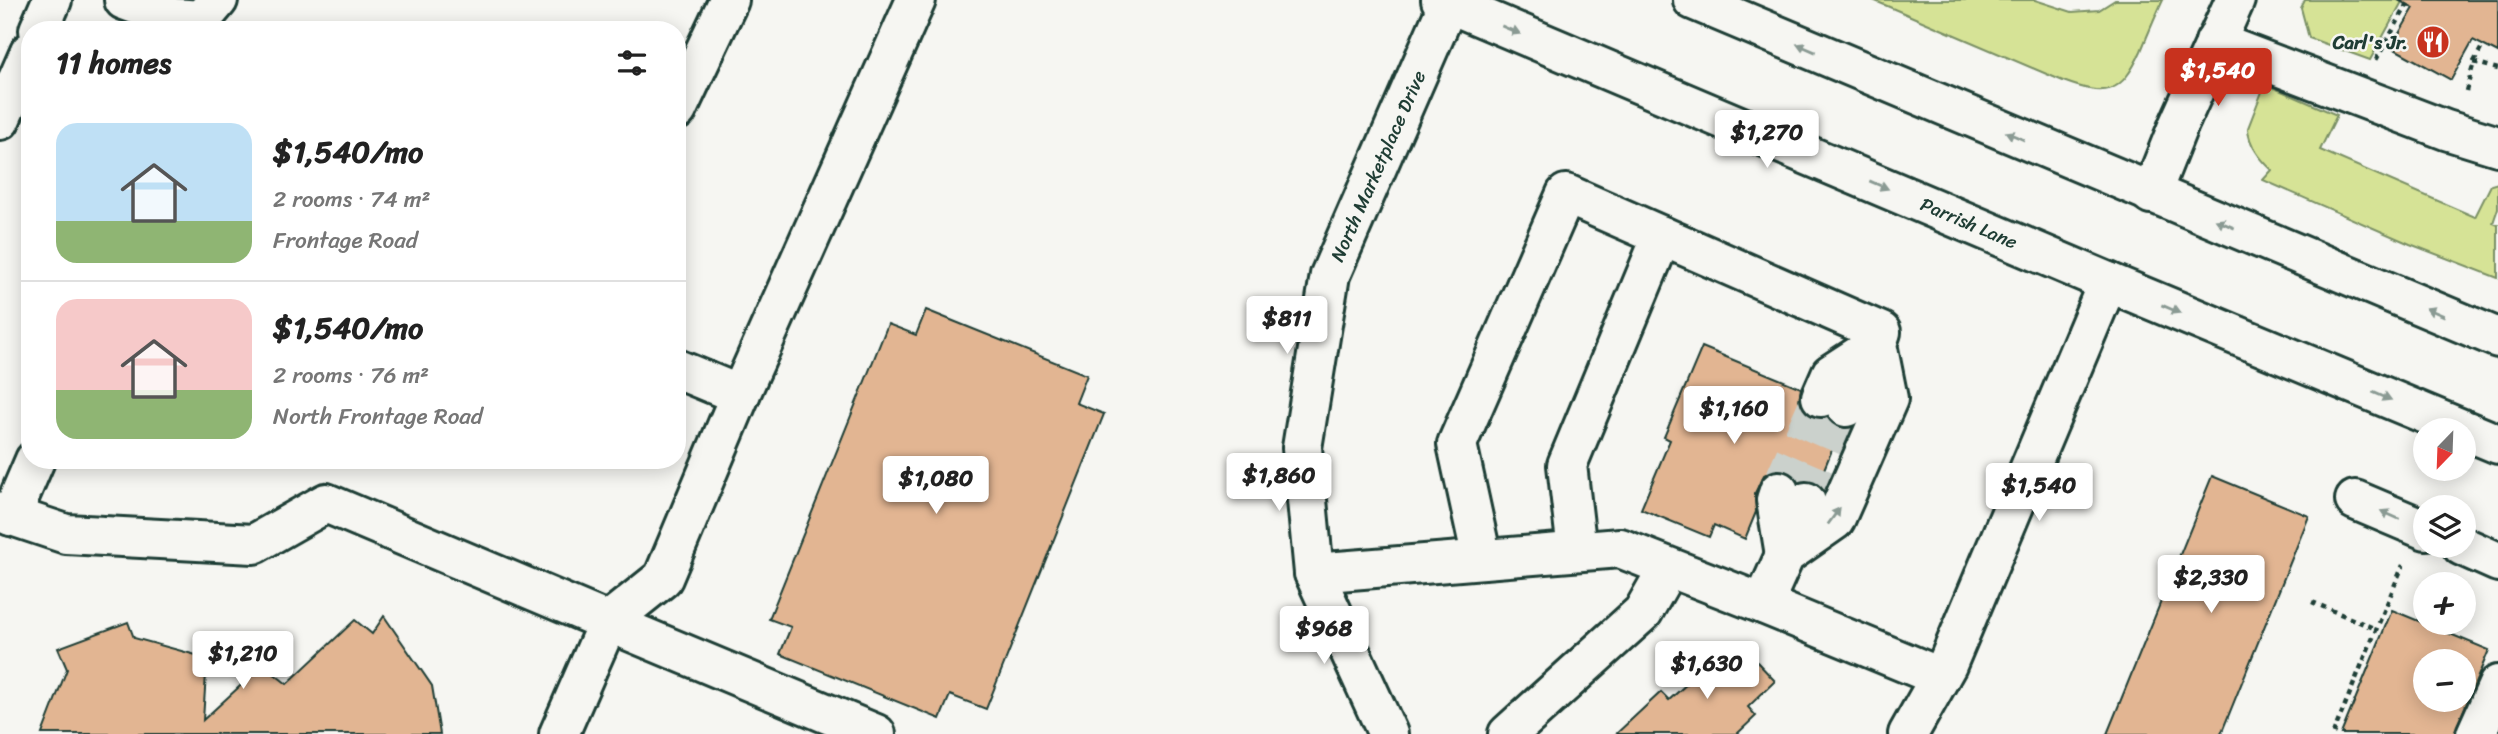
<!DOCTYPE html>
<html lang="en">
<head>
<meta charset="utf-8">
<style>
  body { margin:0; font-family:Sriracha,sans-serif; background:#f2f2f2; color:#222; height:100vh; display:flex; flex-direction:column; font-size:26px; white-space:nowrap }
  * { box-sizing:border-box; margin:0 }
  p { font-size:23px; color:#767676 }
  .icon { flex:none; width:38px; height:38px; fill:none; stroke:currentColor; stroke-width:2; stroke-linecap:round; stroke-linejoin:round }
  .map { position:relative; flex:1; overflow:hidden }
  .sheet { position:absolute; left:21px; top:21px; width:665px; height:448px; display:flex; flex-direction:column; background:#fff; border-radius:28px; box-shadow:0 4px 18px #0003 }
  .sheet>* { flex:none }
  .needle { width:46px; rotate:203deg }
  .fabs { position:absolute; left:2413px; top:418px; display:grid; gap:14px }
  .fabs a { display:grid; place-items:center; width:63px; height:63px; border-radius:50%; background:#fff; box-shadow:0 4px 18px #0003; font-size:35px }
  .price { position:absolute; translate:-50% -60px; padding:0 16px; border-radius:7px; background:#fff; color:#222; font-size:23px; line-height:46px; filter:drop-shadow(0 2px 4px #0008) }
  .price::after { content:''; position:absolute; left:50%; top:42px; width:21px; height:16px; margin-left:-10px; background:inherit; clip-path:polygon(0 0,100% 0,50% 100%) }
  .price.current { background:#c8321e; color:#fff }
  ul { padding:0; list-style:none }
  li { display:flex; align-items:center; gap:21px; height:175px; padding:0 35px }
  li+li { border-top:2px solid #e0e0e0 }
  li span { display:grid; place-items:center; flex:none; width:196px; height:140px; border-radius:21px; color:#555 }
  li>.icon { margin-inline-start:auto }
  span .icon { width:84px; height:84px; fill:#fffc; stroke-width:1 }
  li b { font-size:30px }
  h2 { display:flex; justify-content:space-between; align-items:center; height:84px; padding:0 35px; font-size:30px }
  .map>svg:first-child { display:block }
  .green { fill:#d6e396; stroke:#7a9065; stroke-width:2 }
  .building { fill:#e2b592; stroke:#1f3d34; stroke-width:2; fill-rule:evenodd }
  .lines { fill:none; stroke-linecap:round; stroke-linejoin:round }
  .minor-tunnel { stroke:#cbd1cc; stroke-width:38; stroke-dasharray:38 19; stroke-linecap:butt }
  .minor-casing { stroke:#1f3d34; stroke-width:44 }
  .major-casing { stroke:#1f3d34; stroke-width:44 }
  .path { stroke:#1f3d34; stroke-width:4.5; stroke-dasharray:5 5; stroke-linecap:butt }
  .minor { stroke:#f6f6f2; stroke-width:38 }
  .major { stroke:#f6f6f2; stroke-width:38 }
  .oneway { fill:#8a9a93 }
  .labels { text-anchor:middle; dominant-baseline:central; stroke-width:5; stroke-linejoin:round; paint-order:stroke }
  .poi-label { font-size:19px; font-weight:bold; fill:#1f3d34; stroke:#f6f6f2; text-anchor:end }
  .street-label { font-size:19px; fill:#1f3d34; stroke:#f6f6f2 }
</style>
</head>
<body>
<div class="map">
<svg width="2498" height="734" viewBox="0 0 2498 734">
  <rect width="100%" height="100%" fill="#f6f6f2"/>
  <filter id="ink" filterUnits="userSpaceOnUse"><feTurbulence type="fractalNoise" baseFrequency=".0143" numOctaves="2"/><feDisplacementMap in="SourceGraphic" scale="14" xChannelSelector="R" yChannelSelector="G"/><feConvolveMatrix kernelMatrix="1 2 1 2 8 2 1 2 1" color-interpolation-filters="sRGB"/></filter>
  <g filter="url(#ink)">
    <g class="green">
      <path d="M1873 0H2035L2072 12 2099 10 2115 0H2163C2155 17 2148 34 2141 51 2121 95 2106 97 2063 81Z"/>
      <polygon points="2305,0 2403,0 2370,60 2309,38 2301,8"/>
      <path d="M2265 84 2337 115 2320 150 2475 217 2491 185 2498 183V208L2493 223 2498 225V278L2410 244 2263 180 2272 170C2261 160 2248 144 2248 128Z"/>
    </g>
    <g class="building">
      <polygon points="2398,0 2498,0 2498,53 2473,40 2451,80 2391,47 2414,8"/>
      <polygon points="926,310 1087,375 1076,403 1104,414 986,709 950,695 940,719 780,654 791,627 769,619 888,324 916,335"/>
      <polygon points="1702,347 1801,388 1799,400 1804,410 1813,417 1827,417 1836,426 1841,428 1818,484 1803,480 1798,482 1795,476 1785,470 1774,470 1764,475 1755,493 1756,512 1745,539 1714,525 1709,537 1641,509 1670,440 1664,437"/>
      <polygon points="2212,476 2309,516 2221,734 2107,734"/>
      <path d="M2392 610 2489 650 2454 734H2341ZM2426 662H2464V700H2426Z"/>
      <polygon points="384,616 432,686 440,734 42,734 67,669 58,648 128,622 134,638 207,658 203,720 263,665 287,684 355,620 372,634"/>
      <polygon points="1741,645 1775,681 1748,707 1756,716 1737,734 1616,734 1661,692 1669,700 1709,664 1714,669"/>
    </g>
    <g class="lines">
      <g class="minor-tunnel">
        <polyline points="1779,491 1821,397"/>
        <polyline points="1806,502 1846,407"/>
      </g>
      <defs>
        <g id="minor">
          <polyline points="124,0 173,18 201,20 218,0"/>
          <polyline points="39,30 52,0"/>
          <polyline points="2215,42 2446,130 2498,146"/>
          <polyline points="677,110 729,0"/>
          <polyline points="0,120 30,52"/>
          <polyline points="2151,194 2178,126 2235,0"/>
          <polyline points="677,369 740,395"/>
          <polyline points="1821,397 1831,374 1877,344"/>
          <polyline points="1846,407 1877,346"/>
          <polyline points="1779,491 1776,500 1785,555"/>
          <polyline points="2355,500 2426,530"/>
          <polyline points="0,512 66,534 254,544 326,503 608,622 559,734"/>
          <polyline points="11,516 35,460"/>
          <polyline points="2462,546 2498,562"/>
          <polyline points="1577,551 1567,465 1662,236"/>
          <polyline points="1785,555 1806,502"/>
          <polyline points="1482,559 1457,444 1566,194 1881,332 1877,344 1888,399 1835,520 1785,555 1763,604"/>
          <polyline points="1314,573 1620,548 1763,604 1940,677"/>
          <polyline points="876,734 608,622 663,578 740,395 916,0"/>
          <polyline points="1388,734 1314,573 1302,448 1330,275 1450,0"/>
          <polyline points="1508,734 1643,612 1668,568"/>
          <polyline points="1908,734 1947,665 2108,282"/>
          <polyline points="2476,734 2498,685"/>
        </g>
        <g id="major">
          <polyline points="1441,0 2108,282 2498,444"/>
          <polyline points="1693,0 2498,338"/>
        </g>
      </defs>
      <use href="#minor" class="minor-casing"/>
      <use href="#major" class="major-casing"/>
      <g class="path">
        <polyline points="2376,60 2410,0"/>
        <polyline points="2474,62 2483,45"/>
        <polyline points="2466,91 2474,62 2498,69"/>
        <polyline points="2312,602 2376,629"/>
        <polyline points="2333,734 2403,565"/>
      </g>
      <use href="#minor" class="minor"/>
      <use href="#major" class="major"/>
    </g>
    <defs><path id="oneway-solid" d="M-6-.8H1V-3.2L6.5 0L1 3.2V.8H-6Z" transform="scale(1.75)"/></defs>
    <g class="oneway">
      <use href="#oneway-solid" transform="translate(1511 30) rotate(23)"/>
      <use href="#oneway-solid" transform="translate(1806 48) rotate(-157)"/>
      <use href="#oneway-solid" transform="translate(2015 136) rotate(-157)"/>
      <use href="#oneway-solid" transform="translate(1879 185) rotate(23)"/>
      <use href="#oneway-solid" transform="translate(2225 224) rotate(-157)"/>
      <use href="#oneway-solid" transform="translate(2171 309) rotate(23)"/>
      <use href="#oneway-solid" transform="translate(2435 312) rotate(-157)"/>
      <use href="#oneway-solid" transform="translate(2382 396) rotate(23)"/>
      <use href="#oneway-solid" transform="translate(2390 515) rotate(-156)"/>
      <use href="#oneway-solid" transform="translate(1834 516) rotate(-54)"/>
    </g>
  </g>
  <defs>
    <symbol id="restaurant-disc" viewBox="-11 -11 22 22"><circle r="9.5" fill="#c8321e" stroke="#f6f6f2"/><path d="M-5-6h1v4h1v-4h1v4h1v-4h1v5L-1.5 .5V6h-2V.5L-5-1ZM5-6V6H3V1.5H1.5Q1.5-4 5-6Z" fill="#fff"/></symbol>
  </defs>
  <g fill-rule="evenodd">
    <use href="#restaurant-disc" x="2414" y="23" width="38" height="38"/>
  </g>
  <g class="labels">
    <g class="poi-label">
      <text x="2408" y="42">Carl's Jr.</text>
    </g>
    <g class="street-label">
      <text transform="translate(1378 166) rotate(-66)">North Marketplace Drive</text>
      <text transform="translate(1969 223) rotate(23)">Parrish Lane</text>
    </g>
  </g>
</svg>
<div class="fabs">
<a><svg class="needle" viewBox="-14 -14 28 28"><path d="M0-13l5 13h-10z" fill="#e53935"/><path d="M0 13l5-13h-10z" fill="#767676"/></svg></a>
<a><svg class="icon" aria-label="layers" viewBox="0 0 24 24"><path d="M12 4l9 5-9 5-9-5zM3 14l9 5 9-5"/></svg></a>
<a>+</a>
<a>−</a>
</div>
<b class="price current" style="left:2218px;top:108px">$1,540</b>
<b class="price" style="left:1767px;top:170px">$1,270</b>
<b class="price" style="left:1287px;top:356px">$811</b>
<b class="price" style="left:1734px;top:446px">$1,160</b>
<b class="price" style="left:1279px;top:513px">$1,860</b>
<b class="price" style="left:936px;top:516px">$1,080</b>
<b class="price" style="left:2039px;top:523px">$1,540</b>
<b class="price" style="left:2211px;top:615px">$2,330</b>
<b class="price" style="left:1324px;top:666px">$968</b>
<b class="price" style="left:243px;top:691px">$1,210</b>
<b class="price" style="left:1707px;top:701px">$1,630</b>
<section class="sheet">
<h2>11 homes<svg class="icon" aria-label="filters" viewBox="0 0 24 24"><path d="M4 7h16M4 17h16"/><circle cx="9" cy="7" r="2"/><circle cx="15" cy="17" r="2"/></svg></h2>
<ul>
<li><span style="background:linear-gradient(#bfe0f5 70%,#8fb573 0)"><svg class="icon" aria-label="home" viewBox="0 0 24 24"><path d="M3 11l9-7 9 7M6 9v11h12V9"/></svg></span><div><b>$1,540/mo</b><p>2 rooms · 74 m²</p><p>Frontage Road</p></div></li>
<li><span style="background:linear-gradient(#f6c9c9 65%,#8fb573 0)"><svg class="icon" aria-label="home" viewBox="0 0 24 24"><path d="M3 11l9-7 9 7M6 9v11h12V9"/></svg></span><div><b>$1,540/mo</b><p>2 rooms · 76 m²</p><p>North Frontage Road</p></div></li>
</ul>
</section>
</div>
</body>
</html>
